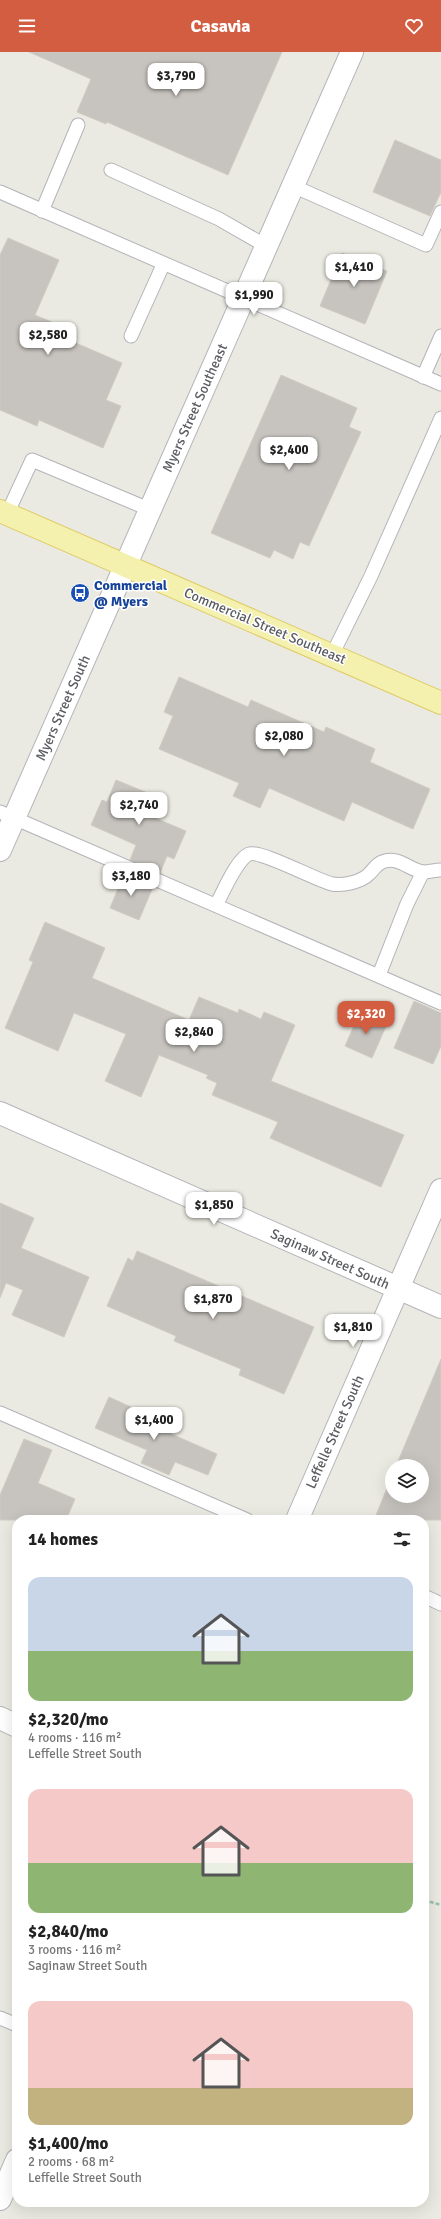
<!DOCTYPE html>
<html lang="en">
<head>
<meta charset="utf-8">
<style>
  body { margin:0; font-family:Signika,sans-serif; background:#f2f2f2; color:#222; height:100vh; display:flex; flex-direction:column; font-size:15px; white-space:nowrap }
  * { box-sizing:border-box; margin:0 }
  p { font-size:13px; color:#767676 }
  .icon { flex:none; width:22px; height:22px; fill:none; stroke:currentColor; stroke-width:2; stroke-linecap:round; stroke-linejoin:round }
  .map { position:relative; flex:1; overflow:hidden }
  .drawer { position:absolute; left:12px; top:1463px; width:417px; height:692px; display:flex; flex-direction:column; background:#fff; border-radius:16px; box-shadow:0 4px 16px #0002 }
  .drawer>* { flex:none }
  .fabs { position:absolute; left:385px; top:1407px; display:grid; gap:8px }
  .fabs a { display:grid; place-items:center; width:44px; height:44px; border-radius:50%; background:#fff; box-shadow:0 4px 16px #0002; font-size:20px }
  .price { position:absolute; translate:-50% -34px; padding:0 9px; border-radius:8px; background:#fff; color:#222; font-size:13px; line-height:26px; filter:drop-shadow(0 1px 2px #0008) }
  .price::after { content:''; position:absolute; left:50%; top:24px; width:12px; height:9px; margin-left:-6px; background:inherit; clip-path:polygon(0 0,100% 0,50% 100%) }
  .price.active { background:#d35d41; color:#fff }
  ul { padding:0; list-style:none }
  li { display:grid; align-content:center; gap:8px; height:212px; padding:0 16px }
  li span { display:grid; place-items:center; height:124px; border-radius:12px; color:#555 }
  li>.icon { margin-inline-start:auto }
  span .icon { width:72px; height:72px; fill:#fffc; stroke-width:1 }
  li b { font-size:17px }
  h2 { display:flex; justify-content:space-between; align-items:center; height:48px; padding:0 16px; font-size:17px }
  header { display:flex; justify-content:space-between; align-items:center; height:52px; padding:0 16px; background:#d35d41; color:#fff; font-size:18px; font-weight:700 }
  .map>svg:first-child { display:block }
  .building { fill:#c7c4bf; stroke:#cfccc1 }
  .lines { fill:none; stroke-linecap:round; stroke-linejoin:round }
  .service-casing { stroke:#b2b4b8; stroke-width:15 }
  .minor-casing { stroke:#b2b4b8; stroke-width:24 }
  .primary-casing { stroke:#dfcb67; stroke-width:24 }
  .path { stroke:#9bc0aa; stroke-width:2.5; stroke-dasharray:4 2; stroke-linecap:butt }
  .service { stroke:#fff; stroke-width:13 }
  .minor { stroke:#fff; stroke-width:22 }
  .primary { stroke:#f4f1ae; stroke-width:22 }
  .labels { text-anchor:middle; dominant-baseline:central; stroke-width:3; stroke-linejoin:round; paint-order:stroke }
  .street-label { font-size:14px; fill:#5a5c61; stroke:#fff }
  .transit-label { font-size:14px; font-weight:bold; fill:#164399; stroke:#fff; text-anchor:start }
</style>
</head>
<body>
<header><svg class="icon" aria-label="menu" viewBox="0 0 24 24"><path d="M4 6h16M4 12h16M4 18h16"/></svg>Casavia<svg class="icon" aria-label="heart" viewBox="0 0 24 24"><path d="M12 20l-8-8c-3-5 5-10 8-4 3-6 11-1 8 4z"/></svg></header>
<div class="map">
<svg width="441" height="2167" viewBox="0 0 441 2167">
  <rect width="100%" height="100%" fill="#ebeae2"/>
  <g class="building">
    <polygon points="29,0 282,0 228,123 107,70 106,72 77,60 91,27"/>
    <polygon points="395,88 441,108 441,140 430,164 373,140"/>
    <polygon points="8,186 59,208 35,263 73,279 69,288 122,311 106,348 121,354 103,396 39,368 37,374 0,358 0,203"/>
    <polygon points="342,201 387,219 365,272 320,254"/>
    <polygon points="281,323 357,356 349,375 361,380 309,494 300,490 293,507 274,498 270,506 211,481"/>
    <polygon points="179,625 248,655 251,648 324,680 326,675 375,697 370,710 430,737 413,777 352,750 344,769 269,736 260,756 233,744 239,731 159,697 173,664 164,660"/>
    <polygon points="116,728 155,744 148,763 186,779 174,807 167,804 160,821 130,808 136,793 91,773 102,748 107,750"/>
    <polygon points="124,822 153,835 139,868 110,856"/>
    <polygon points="45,870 105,896 92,926 189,968 199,945 238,961 239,957 261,967 264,960 295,973 271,1029 404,1083 381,1135 270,1086 278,1070 212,1043 217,1031 206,1026 208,1023 159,1003 141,1045 105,1029 126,982 74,961 58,999 5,976 33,910 29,908"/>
    <polygon points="414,949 441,961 441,994 433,1012 394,996"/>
    <polygon points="360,960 387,972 372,1006 345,994"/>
    <polygon points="0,1151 34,1166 21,1196 89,1225 64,1285 12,1263 23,1238 6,1231 0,1246"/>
    <polygon points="137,1199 314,1275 284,1342 239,1323 241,1317 174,1289 176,1284 107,1254 128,1206 133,1209"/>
    <polygon points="441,1307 441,1468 374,1468 392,1424 392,1444 422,1444 422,1414 396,1414"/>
    <polygon points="109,1345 131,1355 128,1363 217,1402 208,1423 175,1410 169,1423 141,1411 147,1398 95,1376"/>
    <polygon points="24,1387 52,1398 38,1431 75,1447 66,1468 0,1468 0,1443"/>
  </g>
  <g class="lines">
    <defs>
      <g id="service">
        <polyline points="111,118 219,167 266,194"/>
        <polyline points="293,134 426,193 441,160"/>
        <polyline points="0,140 441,332"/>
        <polyline points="42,159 78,73"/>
        <polyline points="131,284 163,213"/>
        <polyline points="423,325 441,284"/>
        <polyline points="7,462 32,408 151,458"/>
        <polyline points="332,603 371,524 441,366"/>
        <polyline points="0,760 441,951"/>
        <path d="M216 853C223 841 236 808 249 802 261 798 316 828 332 832 343 834 361 830 369 822 375 816 377 811 385 809 399 805 410 818 423 820 428 820 435 818 441 818"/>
        <polyline points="379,923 407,852 423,820"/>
        <polyline points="0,1361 247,1468"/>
        <polyline points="424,1544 441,1552"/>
        <polyline points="0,1966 17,1973"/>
      </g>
      <g id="minor">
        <polyline points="0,798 352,0"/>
        <polyline points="0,1061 441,1255"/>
        <polyline points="297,1468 441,1138"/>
        <polyline points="0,1666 17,1674"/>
        <polyline points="0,2147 17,2108"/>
      </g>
      <polyline id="primary" points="0,459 441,651"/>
    </defs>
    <use href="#service" class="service-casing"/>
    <use href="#minor" class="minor-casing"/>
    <use href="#primary" class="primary-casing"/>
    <polyline class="path" points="424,1848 441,1853"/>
    <use href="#service" class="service"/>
    <use href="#minor" class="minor"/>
    <use href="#primary" class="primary"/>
  </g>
  <defs>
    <symbol id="bus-disc" viewBox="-11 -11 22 22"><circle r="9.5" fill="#1a4fb4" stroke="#fff"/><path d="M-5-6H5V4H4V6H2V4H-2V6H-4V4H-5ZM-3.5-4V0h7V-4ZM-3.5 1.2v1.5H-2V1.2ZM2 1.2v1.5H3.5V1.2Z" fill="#fff"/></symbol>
  </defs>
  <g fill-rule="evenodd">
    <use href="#bus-disc" x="69" y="530" width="22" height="22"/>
  </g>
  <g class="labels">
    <g class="street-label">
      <text transform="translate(195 356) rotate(-66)">Myers Street Southeast</text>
      <text transform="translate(265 574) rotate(23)">Commercial Street Southeast</text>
      <text transform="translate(63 656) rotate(-66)">Myers Street South</text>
      <text transform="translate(330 1207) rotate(24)">Saginaw Street South</text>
      <text transform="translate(335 1380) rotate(-66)">Leffelle Street South</text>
    </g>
    <g class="transit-label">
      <text x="94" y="533">Commercial<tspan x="94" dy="16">@ Myers</tspan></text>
    </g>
  </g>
</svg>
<div class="fabs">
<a><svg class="icon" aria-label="layers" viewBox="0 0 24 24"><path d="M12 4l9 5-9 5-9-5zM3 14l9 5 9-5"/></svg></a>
</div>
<b class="price" style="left:176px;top:45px">$3,790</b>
<b class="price" style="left:354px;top:236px">$1,410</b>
<b class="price" style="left:254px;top:264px">$1,990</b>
<b class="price" style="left:48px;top:304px">$2,580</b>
<b class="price" style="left:289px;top:419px">$2,400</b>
<b class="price" style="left:284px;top:705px">$2,080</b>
<b class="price" style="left:139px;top:774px">$2,740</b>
<b class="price" style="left:131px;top:845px">$3,180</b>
<b class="price active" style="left:366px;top:983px">$2,320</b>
<b class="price" style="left:194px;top:1001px">$2,840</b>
<b class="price" style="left:214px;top:1174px">$1,850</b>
<b class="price" style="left:213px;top:1268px">$1,870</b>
<b class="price" style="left:353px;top:1296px">$1,810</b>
<b class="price" style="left:154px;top:1389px">$1,400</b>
<section class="drawer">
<h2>14 homes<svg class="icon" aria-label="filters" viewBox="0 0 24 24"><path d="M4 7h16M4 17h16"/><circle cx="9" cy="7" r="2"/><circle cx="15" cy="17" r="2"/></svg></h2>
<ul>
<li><span style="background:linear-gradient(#c9d6e8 60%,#8fb573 0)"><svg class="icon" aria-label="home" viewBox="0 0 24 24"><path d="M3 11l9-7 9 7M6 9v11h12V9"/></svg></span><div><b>$2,320/mo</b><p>4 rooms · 116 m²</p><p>Leffelle Street South</p></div></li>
<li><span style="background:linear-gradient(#f6c9c9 60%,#8fb573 0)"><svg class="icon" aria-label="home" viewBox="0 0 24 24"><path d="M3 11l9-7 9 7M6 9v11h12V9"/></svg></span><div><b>$2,840/mo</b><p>3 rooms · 116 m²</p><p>Saginaw Street South</p></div></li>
<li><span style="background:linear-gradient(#f6c9c9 70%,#c2b280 0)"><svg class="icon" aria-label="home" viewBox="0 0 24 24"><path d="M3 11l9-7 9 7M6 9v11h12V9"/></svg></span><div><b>$1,400/mo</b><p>2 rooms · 68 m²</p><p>Leffelle Street South</p></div></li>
</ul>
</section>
</div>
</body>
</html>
